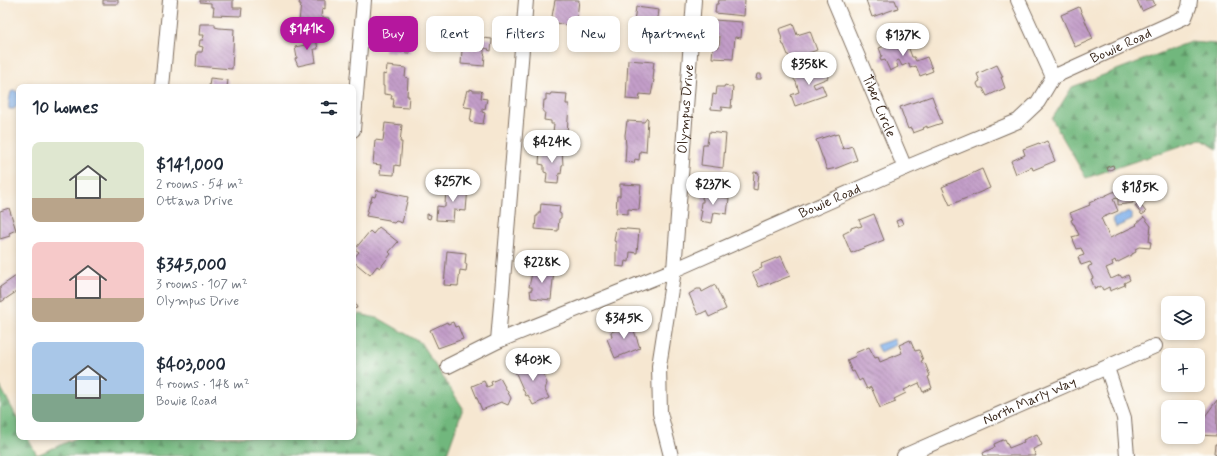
<!DOCTYPE html>
<html lang="en">
<head>
<meta charset="utf-8">
<style>
  body { margin:0; font-family:Mynerve,sans-serif; background:#f6f6f7; color:#1f2937; height:100vh; display:flex; flex-direction:column; font-size:15px; white-space:nowrap }
  * { box-sizing:border-box; margin:0 }
  p { font-size:13px; color:#747a83 }
  .icon { flex:none; width:22px; height:22px; fill:none; stroke:currentColor; stroke-width:2; stroke-linecap:round; stroke-linejoin:round }
  .map { position:relative; flex:1; overflow:hidden }
  .sheet { position:absolute; left:16px; top:84px; width:340px; height:356px; display:flex; flex-direction:column; background:#fff; border-radius:8px; box-shadow:0 2px 6px #0003 }
  .sheet>* { flex:none }
  .banner { position:absolute; left:368px; top:16px; width:380px; height:36px; display:flex; gap:8px }
  .controls { position:absolute; left:1161px; top:296px; display:grid; gap:8px }
  .controls a { display:grid; place-items:center; width:44px; height:44px; border-radius:8px; background:#fff; box-shadow:0 2px 6px #0003; font-size:20px }
  .price { position:absolute; translate:-50% -34px; padding:0 9px; border-radius:14px; background:#fff; color:#222; font-size:13px; line-height:26px; filter:drop-shadow(0 1px 2px #0008) }
  .price::after { content:''; position:absolute; left:50%; top:24px; width:12px; height:9px; margin-left:-6px; background:inherit; clip-path:polygon(0 0,100% 0,50% 100%) }
  .price.selected { background:#b5179e; color:#fff }
  ul { padding:0; list-style:none }
  li { display:flex; align-items:center; gap:12px; height:100px; padding:0 16px }
  li span { display:grid; place-items:center; flex:none; width:112px; height:80px; border-radius:8px; color:#555 }
  li>.icon { margin-inline-start:auto }
  span .icon { width:48px; height:48px; fill:#fffc; stroke-width:1 }
  li b { font-size:17px }
  h2 { display:flex; justify-content:space-between; align-items:center; height:48px; padding:0 16px; font-size:17px }
  .pill { padding:0 14px; border-radius:8px; background:#fff; box-shadow:0 2px 6px #0003; font-size:14px; line-height:36px }
  .pill.selected { background:#b5179e; color:#fff }
  .map>svg:first-child { display:block }
  .forest { fill:url(#forest-firs); stroke:#56704e }
  .water { fill:#80b0eb; stroke:#5e6d84 }
  .building { fill:url(#building-back-hatch) }
  .lines { fill:none; stroke-linecap:round; stroke-linejoin:round }
  .minor-casing { stroke:#7c6c5d; stroke-width:16 }
  .minor { stroke:#fff; stroke-width:14 }
  .labels { text-anchor:middle; dominant-baseline:central; stroke-width:4; stroke-linejoin:round; paint-order:stroke }
  .street-label { font-size:14px; fill:#3b2a1e; stroke:#fdfcf7 }
</style>
</head>
<body>
<div class="map">
<svg width="1217" height="456" viewBox="0 0 1217 456">
  <defs>
    <pattern id="forest-firs" width="22" height="20" patternUnits="userSpaceOnUse"><rect width="22" height="20" fill="#71b77d"/><path d="M5 1l3.5 6h-7zM16 11l3.5 6h-7z" fill="#5e9566"/></pattern>
    <pattern id="building-back-hatch" width="6" height="6" patternUnits="userSpaceOnUse"><rect width="6" height="6" fill="#c39ec9"/><path d="M-1 5l2 2M0 0l6 6M5-1l2 2" fill="none" stroke="#a081a3"/></pattern>
  </defs>
  <rect width="100%" height="100%" fill="#fdfcf7"/>
  <filter id="ink" filterUnits="userSpaceOnUse"><feTurbulence type="fractalNoise" baseFrequency=".025" numOctaves="2"/><feDisplacementMap in="SourceGraphic" scale="8" xChannelSelector="R" yChannelSelector="G"/><feConvolveMatrix kernelMatrix="1 2 1 2 8 2 1 2 1" color-interpolation-filters="sRGB"/></filter>
  <filter id="wash" filterUnits="userSpaceOnUse"><feTurbulence type="fractalNoise" baseFrequency=".012" numOctaves="4" result="noise"/><feDisplacementMap in="SourceGraphic" scale="16" xChannelSelector="R" yChannelSelector="G"/><feGaussianBlur stdDeviation="0.9" result="paint"/><feColorMatrix in="noise" values="0 0 0 0 0 0 0 0 0 0 0 0 0 0 0 0 0 1.4 0 .05"/><feComposite in="paint" operator="in"/></filter>
  <g filter="url(#wash)">
    <rect width="100%" height="100%" fill="#f6e7d1"/>
    <g class="forest">
      <polygon points="1190,42 1217,44 1217,149 1201,139 1086,178 1052,119 1072,87"/>
      <polygon points="360,314 380,319 420,342 463,408 446,456 0,456 0,386 19,421 19,437 27,437 37,455 79,437 353,437 353,317"/>
    </g>
    <g class="water">
      <path d="M14 90 19 93V104L14 109H9C8 105 10 96 11 92Z"/>
      <polygon points="1128,211 1132,214 1132,220 1116,227 1112,219 1121,215"/>
      <polygon points="894,339 896,345 880,352 876,345"/>
    </g>
    <g id="blocks">
      <g class="building">
        <rect x="103" y="0" width="15" height="4"/>
        <polygon points="200,0 233,0 233,8 242,8 241,16 213,15 214,7 211,7 211,3 200,2"/>
        <polygon points="300,0 325,0 325,9 322,8 321,17 329,18 328,25 299,21 301,4 299,4"/>
        <polygon points="555,0 579,0 576,27 551,22"/>
        <polygon points="719,0 745,0 744,16 715,13 716,4 718,4"/>
        <polygon points="866,0 895,0 898,8 872,17"/>
        <polygon points="1137,0 1153,0 1155,5 1142,11"/>
        <polygon points="636,7 659,10 654,47 631,45"/>
        <polygon points="1079,7 1093,39 1075,47 1061,15"/>
        <polygon points="394,18 407,19 406,30 411,31 410,53 384,51 385,29 394,30"/>
        <polygon points="714,20 742,22 741,38 735,37 733,59 712,58 713,47 719,47 720,37 713,36"/>
        <polygon points="200,24 215,24 215,27 219,28 234,29 232,69 196,66 197,52 202,52 203,47 199,46 200,40 203,40 204,35 199,35"/>
        <polygon points="793,24 797,35 810,31 817,50 790,60 784,45 783,45 781,39 782,39 779,29"/>
        <polygon points="315,33 318,49 314,49 316,62 298,66 295,59 297,58 295,47 305,45 303,36"/>
        <polygon points="463,36 492,39 491,51 488,50 489,49 484,48 484,54 485,55 484,66 461,64"/>
        <polygon points="905,38 912,57 914,57 916,61 927,57 933,71 920,76 916,66 910,68 909,63 902,66 899,60 896,61 898,67 890,71 885,60 881,61 880,57 882,56 881,53 879,48"/>
        <polygon points="628,60 654,62 653,69 654,69 653,80 654,80 651,95 640,94 639,100 626,99"/>
        <polygon points="813,63 814,67 809,69 807,65"/>
        <polygon points="823,65 828,78 813,84 815,88 822,85 826,95 795,106 791,95 799,92 796,82 793,78 794,76"/>
        <polygon points="997,65 1003,77 1001,77 1005,88 987,96 983,88 979,88 977,84 978,82 980,81 977,74"/>
        <polygon points="387,66 406,68 405,77 408,78 407,96 409,96 408,108 393,107 394,99 391,99 392,95 384,94 384,86 383,86 383,74 386,75"/>
        <polygon points="757,74 761,74 761,79 756,79"/>
        <polygon points="210,78 228,80 227,87 209,87"/>
        <polygon points="725,85 728,86 728,87 733,87 731,108 721,107 723,110 711,109 713,94 716,95 717,87 724,87"/>
        <polygon points="470,89 473,90 473,91 481,91 482,92 481,98 487,99 485,109 482,108 482,112 485,113 483,124 470,122 472,108 465,107 463,105 467,90 470,91"/>
        <polygon points="551,93 567,94 566,104 569,104 567,134 553,132 554,124 551,124 551,121 544,120 545,112 543,112 544,100 546,100 546,94 550,95"/>
        <polygon points="932,96 942,123 927,128 927,126 923,128 924,129 913,133 911,128 908,129 900,107"/>
        <polygon points="647,118 648,119 646,152 640,151 639,160 635,159 634,163 625,162 626,146 625,135 627,121 644,122"/>
        <polygon points="385,123 402,125 400,142 402,142 400,166 395,165 394,175 380,174 381,165 373,164 375,140 383,141"/>
        <polygon points="709,132 726,134 723,168 701,165 703,144 707,144"/>
        <polygon points="834,134 834,135 838,134 843,149 852,146 857,160 837,168 827,170 816,140"/>
        <polygon points="1047,141 1055,161 1033,170 1032,167 1016,174 1011,161 1025,155 1023,149 1039,143 1040,144"/>
        <polygon points="540,149 562,150 563,165 562,165 561,174 559,173 558,184 546,183 547,173 544,172 544,165 539,164"/>
        <polygon points="1113,165 1114,168 1108,171 1107,167"/>
        <polygon points="982,169 990,188 950,205 942,187"/>
        <polygon points="754,172 759,173 757,190 753,189"/>
        <polygon points="620,184 641,185 639,210 628,209 628,214 616,213 617,196 620,196"/>
        <polygon points="446,185 468,187 466,211 454,210 453,221 436,220 437,206 445,207"/>
        <polygon points="1131,189 1133,203 1118,205 1118,198 1113,199 1118,211 1101,218 1110,238 1137,225 1136,224 1144,217 1151,226 1149,242 1151,242 1150,248 1139,247 1135,249 1136,252 1132,254 1132,255 1116,263 1115,260 1112,262 1113,265 1106,268 1111,279 1120,275 1122,278 1128,275 1130,280 1124,283 1125,285 1110,291 1109,287 1103,290 1101,286 1095,289 1091,279 1093,278 1088,268 1089,266 1092,265 1090,262 1081,265 1078,257 1084,255 1081,248 1077,249 1072,237 1079,235 1074,224 1073,224 1071,220 1073,219 1070,213 1090,205 1089,203 1113,192"/>
        <polygon points="377,190 408,197 402,223 396,221 394,223 390,222 389,220 366,216 370,201 371,201 372,196 375,197"/>
        <polygon points="703,190 720,193 720,197 729,198 727,214 714,212 712,223 700,221 702,210 700,210 701,202 703,202 703,199 702,199"/>
        <polygon points="1139,203 1146,212 1142,215 1135,206"/>
        <polygon points="541,204 560,206 559,213 561,214 561,218 559,219 558,231 535,229 536,216 538,216 538,213 540,213"/>
        <polygon points="9,208 16,230 9,233 10,236 0,239 0,211"/>
        <polygon points="427,214 431,215 430,219 427,218"/>
        <polygon points="874,214 884,240 851,253 843,234 851,230 851,228 857,226 858,227 862,226 859,220"/>
        <polygon points="901,219 903,224 898,226 896,221"/>
        <polygon points="379,227 398,242 389,252 391,254 380,268 377,266 370,275 353,261 353,259 359,252 355,249 370,231 373,234"/>
        <polygon points="616,228 639,230 637,253 630,252 629,262 625,261 624,267 616,266 616,242 614,241"/>
        <polygon points="447,251 466,253 465,264 467,264 466,271 460,270 458,286 444,285"/>
        <polygon points="781,256 790,276 770,284 769,283 759,287 752,272 762,268 761,264"/>
        <polygon points="533,268 554,270 551,300 531,298 530,290 532,290 532,287 529,287"/>
        <polygon points="16,276 19,280 19,290 1,302 0,287"/>
        <polygon points="715,285 726,309 709,317 706,311 698,315 689,294 697,289 701,289 702,292"/>
        <polygon points="353,299 357,308 353,309"/>
        <polygon points="630,319 640,348 615,358 607,339 612,337 611,332 622,328 620,324"/>
        <polygon points="447,322 448,324 453,322 455,327 458,326 463,339 438,348 430,330"/>
        <polygon points="910,340 915,351 919,350 923,360 921,361 923,364 925,363 930,376 928,377 932,388 923,392 919,383 904,390 906,393 894,399 896,402 880,408 871,387 867,389 862,379 859,381 854,371 852,372 847,360 856,356 855,353 869,347 875,358 878,357 880,362 902,353 899,345"/>
        <polygon points="537,360 547,383 545,390 549,398 533,405 528,395 526,396 514,369"/>
        <polygon points="500,378 511,398 508,405 501,402 482,410 472,386 484,381 487,387 492,385 491,382"/>
        <polygon points="1217,400 1217,436 1198,435 1198,419 1203,419"/>
        <polygon points="1037,434 1042,445 1033,449 1036,456 984,456 983,453 995,447 994,444 1005,439 1009,448 1024,442 1023,440"/>
        <polygon points="1215,444 1217,444 1217,454 1214,453"/>
      </g>
    </g>
  </g>
  <g filter="url(#ink)">
    <use href="#blocks" fill-opacity="0" stroke="#7c6c5d" stroke-width="1"/>
    <g class="lines">
      <defs>
        <g id="minor">
          <path id="s1" d="M834 0 905 168"/>
          <polyline points="1018,0 1053,77"/>
          <polyline points="162,87 170,0"/>
          <polyline points="353,130 364,0"/>
          <polyline points="498,341 526,0"/>
          <path id="s2" d="M448 366 498 341 674 270 905 168 1018 121 1038 102 1053 77 1185 17 1189 7 1190 0"/>
          <polyline points="1107,368 1124,418 1127,456"/>
          <path id="s3" d="M671 456 660 413 659 366 674 270 694 0"/>
          <path id="s4" d="M904 456 1155 346"/>
        </g>
      </defs>
      <use href="#minor" class="minor-casing"/>
      <use href="#minor" class="minor"/>
    </g>
  </g>
  <g class="labels">
    <g class="street-label">
      <text stroke="none"><textPath href="#s2" startOffset="752">Bowie Road</textPath></text>
      <text stroke="none"><textPath href="#s1" startOffset="115">Tiber Circle</textPath></text>
      <text stroke="none"><textPath href="#s3" startOffset="350">Olympus Drive</textPath></text>
      <text stroke="none"><textPath href="#s2" startOffset="416">Bowie Road</textPath></text>
      <text stroke="none"><textPath href="#s4" startOffset="137">North Marly Way</textPath></text>
    </g>
  </g>
</svg>
<div class="controls">
<a><svg class="icon" aria-label="layers" viewBox="0 0 24 24"><path d="M12 4l9 5-9 5-9-5zM3 14l9 5 9-5"/></svg></a>
<a>+</a>
<a>−</a>
</div>
<b class="price selected" style="left:307px;top:51px">$141K</b>
<b class="price" style="left:903px;top:57px">$137K</b>
<b class="price" style="left:809px;top:86px">$358K</b>
<b class="price" style="left:552px;top:164px">$424K</b>
<b class="price" style="left:453px;top:203px">$257K</b>
<b class="price" style="left:713px;top:206px">$237K</b>
<b class="price" style="left:1140px;top:209px">$185K</b>
<b class="price" style="left:542px;top:284px">$228K</b>
<b class="price" style="left:624px;top:340px">$345K</b>
<b class="price" style="left:533px;top:382px">$403K</b>
<div class="banner">
<a class="pill selected">Buy</a>
<a class="pill">Rent</a>
<a class="pill">Filters</a>
<a class="pill">New</a>
<a class="pill">Apartment</a>
</div>
<section class="sheet">
<h2>10 homes<svg class="icon" aria-label="filters" viewBox="0 0 24 24"><path d="M4 7h16M4 17h16"/><circle cx="9" cy="7" r="2"/><circle cx="15" cy="17" r="2"/></svg></h2>
<ul>
<li><span style="background:linear-gradient(#dfe7d0 70%,#b9a48a 0)"><svg class="icon" aria-label="home" viewBox="0 0 24 24"><path d="M3 11l9-7 9 7M6 9v11h12V9"/></svg></span><div><b>$141,000</b><p>2 rooms · 54 m²</p><p>Ottawa Drive</p></div></li>
<li><span style="background:linear-gradient(#f6c9c9 70%,#b9a48a 0)"><svg class="icon" aria-label="home" viewBox="0 0 24 24"><path d="M3 11l9-7 9 7M6 9v11h12V9"/></svg></span><div><b>$345,000</b><p>3 rooms · 107 m²</p><p>Olympus Drive</p></div></li>
<li><span style="background:linear-gradient(#a9c7e8 65%,#7fa58c 0)"><svg class="icon" aria-label="home" viewBox="0 0 24 24"><path d="M3 11l9-7 9 7M6 9v11h12V9"/></svg></span><div><b>$403,000</b><p>4 rooms · 148 m²</p><p>Bowie Road</p></div></li>
</ul>
</section>
</div>
</body>
</html>
